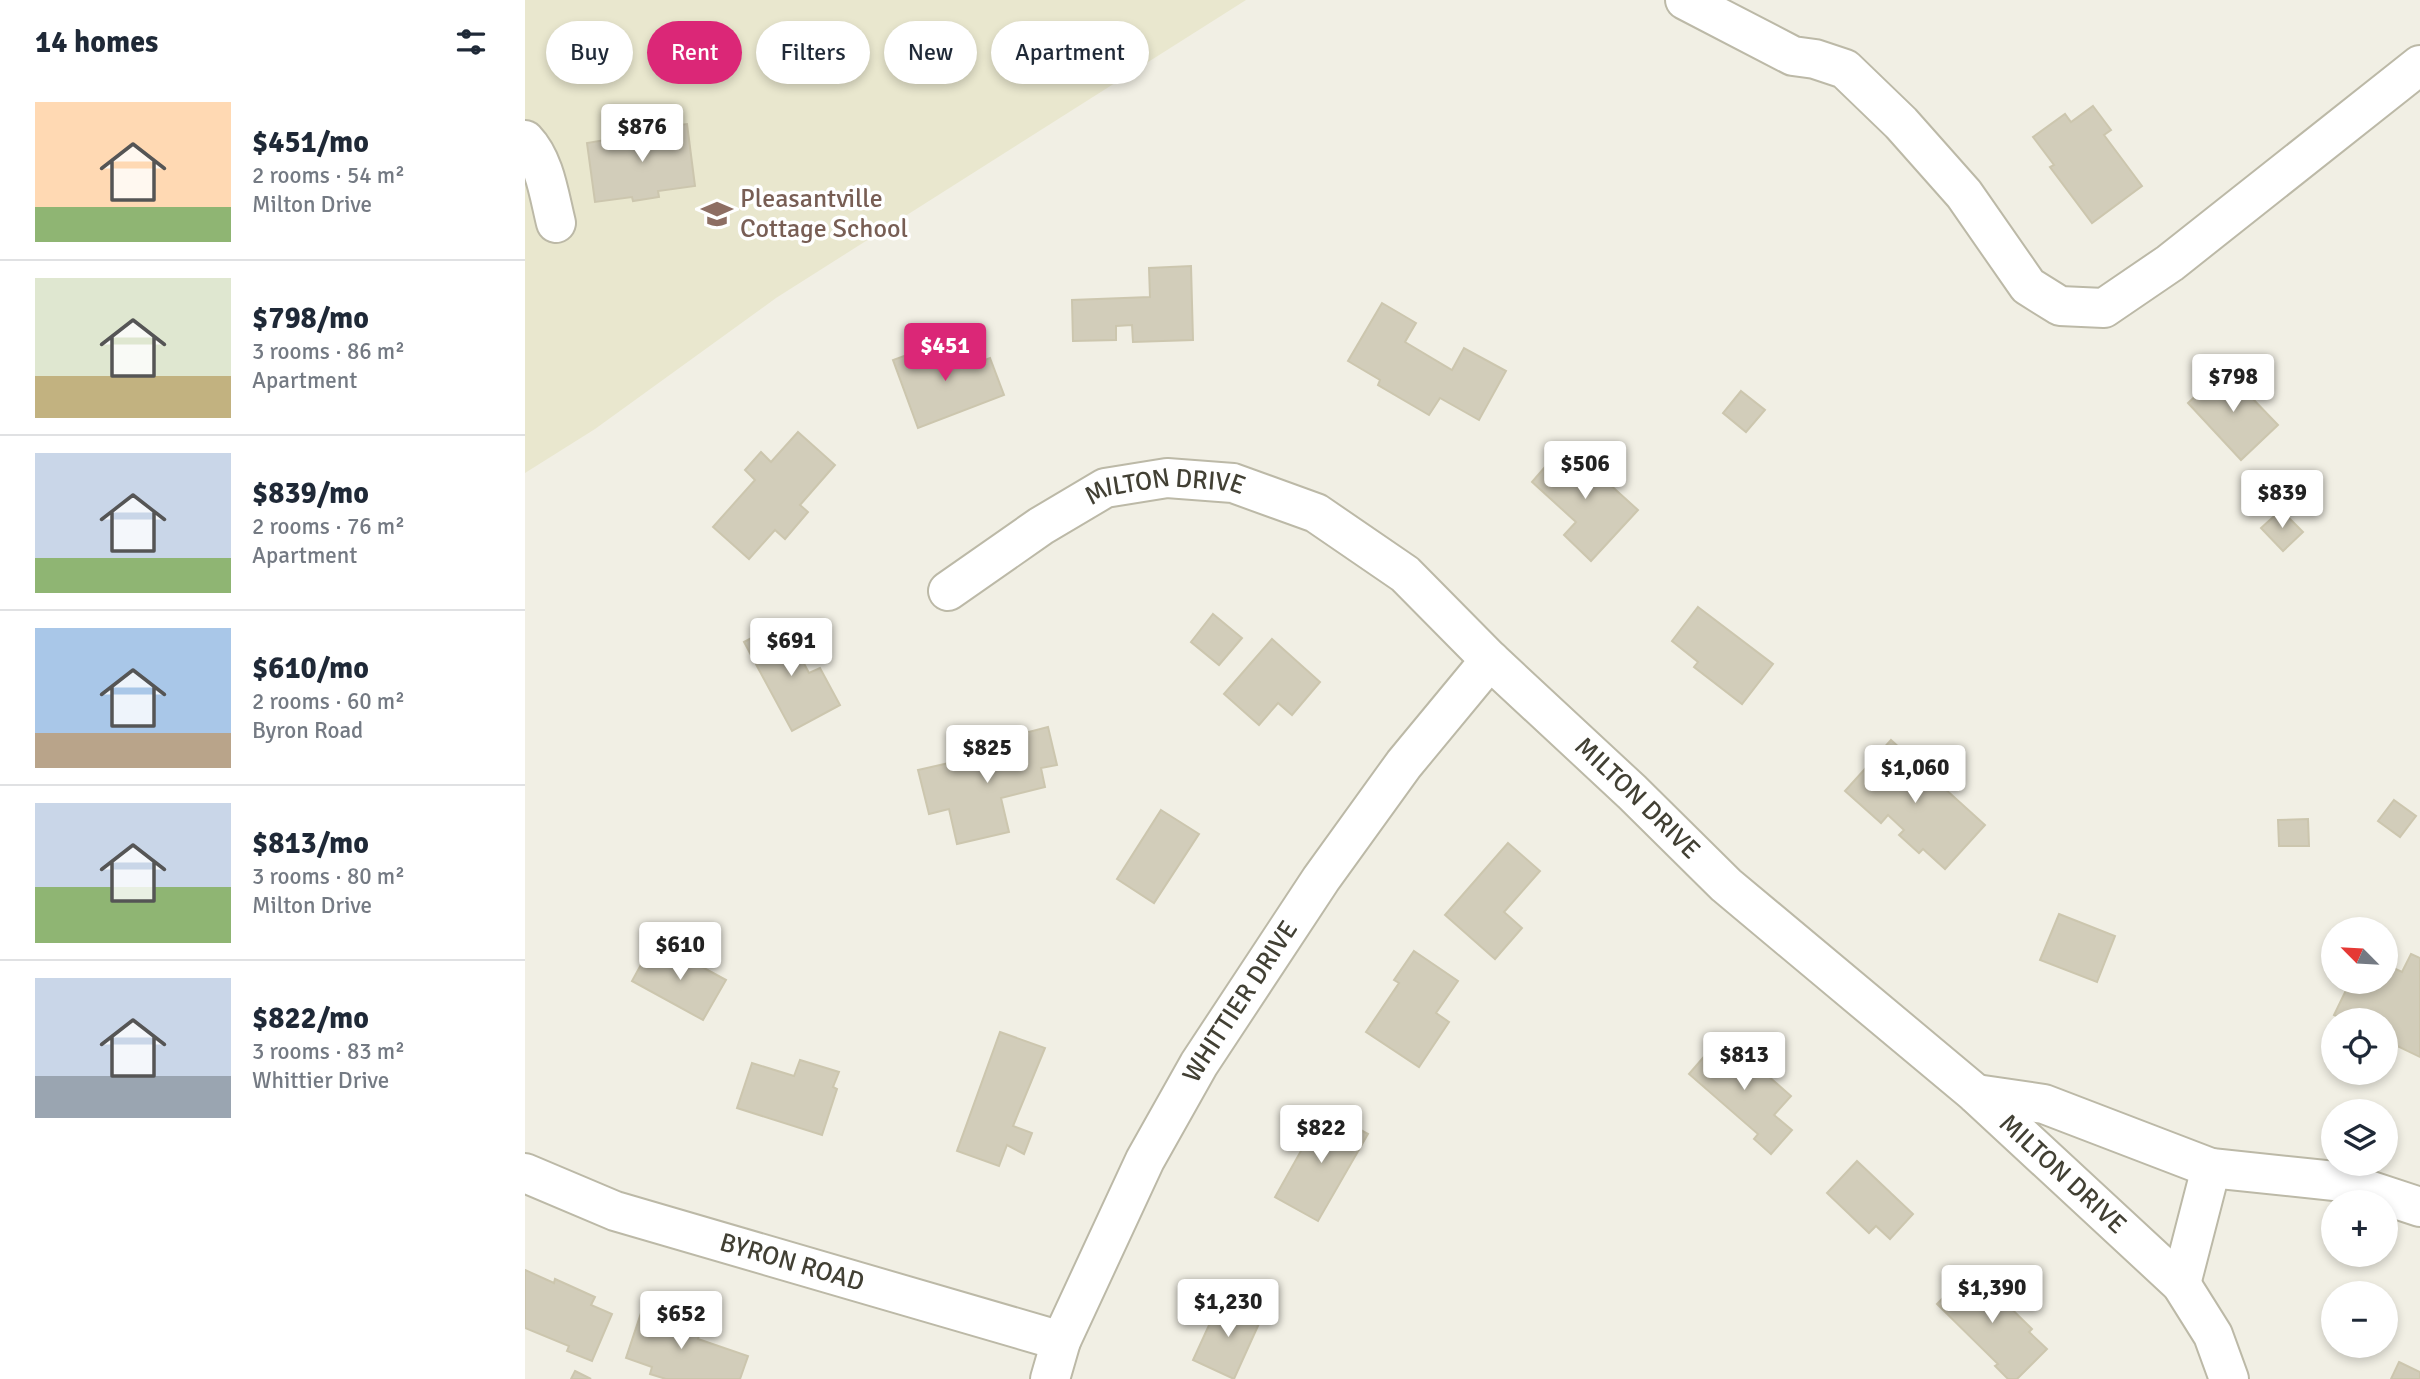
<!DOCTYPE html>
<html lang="en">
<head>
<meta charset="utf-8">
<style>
  body { margin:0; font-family:Signika,sans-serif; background:#f6f6f7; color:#1f2937; height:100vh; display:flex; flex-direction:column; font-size:26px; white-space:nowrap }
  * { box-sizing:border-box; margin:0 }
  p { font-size:23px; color:#747a83 }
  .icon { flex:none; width:38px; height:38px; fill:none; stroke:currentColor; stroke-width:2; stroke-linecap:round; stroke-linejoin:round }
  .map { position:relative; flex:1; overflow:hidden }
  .panel { display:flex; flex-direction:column; background:#fff; width:525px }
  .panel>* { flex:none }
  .banner { position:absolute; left:21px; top:21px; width:665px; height:63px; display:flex; gap:14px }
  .needle { width:46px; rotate:294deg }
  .controls { position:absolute; left:1796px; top:917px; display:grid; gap:14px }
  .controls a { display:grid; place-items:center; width:77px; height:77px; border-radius:50%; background:#fff; box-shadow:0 4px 10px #0003; font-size:35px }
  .price { position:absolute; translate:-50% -60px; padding:0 16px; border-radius:7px; background:#fff; color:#222; font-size:23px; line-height:46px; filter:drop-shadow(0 2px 4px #0008) }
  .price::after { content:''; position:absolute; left:50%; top:42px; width:21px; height:16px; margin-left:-10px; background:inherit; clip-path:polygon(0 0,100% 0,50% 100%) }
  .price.active { background:#db2777; color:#fff }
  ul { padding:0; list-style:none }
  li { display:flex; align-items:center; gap:21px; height:175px; padding:0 35px }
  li+li { border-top:2px solid #e0e1e3 }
  li span { display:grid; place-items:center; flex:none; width:196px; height:140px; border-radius:0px; color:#555 }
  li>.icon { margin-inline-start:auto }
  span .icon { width:84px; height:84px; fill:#fffc; stroke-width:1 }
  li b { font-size:30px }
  h2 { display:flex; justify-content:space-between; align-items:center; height:84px; padding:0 35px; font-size:30px }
  .tag { padding:0 24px; border-radius:32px; background:#fff; box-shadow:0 4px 10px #0003; font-size:24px; line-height:63px }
  .tag.active { background:#db2777; color:#fff }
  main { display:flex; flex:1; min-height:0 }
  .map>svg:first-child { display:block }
  .education { fill:#e9e7ce }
  .building { fill:#d2cdba; stroke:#ccc6ae; stroke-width:2 }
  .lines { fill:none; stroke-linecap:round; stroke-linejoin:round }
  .minor-casing { stroke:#bcb9a7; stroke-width:42 }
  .minor { stroke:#fff; stroke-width:38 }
  .labels { text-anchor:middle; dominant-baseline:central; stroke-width:7; stroke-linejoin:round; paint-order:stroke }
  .education-label { font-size:26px; fill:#785e54; stroke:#fff; text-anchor:start }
  .street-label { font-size:26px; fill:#424034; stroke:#fff }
</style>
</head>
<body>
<main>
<section class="panel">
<h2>14 homes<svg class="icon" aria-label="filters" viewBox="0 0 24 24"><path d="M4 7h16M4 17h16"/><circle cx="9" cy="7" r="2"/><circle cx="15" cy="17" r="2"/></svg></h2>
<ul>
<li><span style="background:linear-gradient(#ffd9b3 75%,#8fb573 0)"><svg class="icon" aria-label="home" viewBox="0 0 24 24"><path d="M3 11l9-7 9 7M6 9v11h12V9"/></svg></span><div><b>$451/mo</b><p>2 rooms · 54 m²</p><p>Milton Drive</p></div></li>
<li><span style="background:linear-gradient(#dfe7d0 70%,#c2b280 0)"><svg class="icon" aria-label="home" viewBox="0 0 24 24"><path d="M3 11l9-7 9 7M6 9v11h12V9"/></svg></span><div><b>$798/mo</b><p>3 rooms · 86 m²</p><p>Apartment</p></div></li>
<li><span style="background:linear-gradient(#c9d6e8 75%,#8fb573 0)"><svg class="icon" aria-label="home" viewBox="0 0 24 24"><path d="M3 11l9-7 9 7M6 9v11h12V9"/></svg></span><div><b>$839/mo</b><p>2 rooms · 76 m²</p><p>Apartment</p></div></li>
<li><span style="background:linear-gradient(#a9c7e8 75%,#b9a48a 0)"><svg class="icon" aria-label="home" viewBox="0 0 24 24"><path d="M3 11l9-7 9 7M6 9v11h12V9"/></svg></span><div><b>$610/mo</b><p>2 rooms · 60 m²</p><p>Byron Road</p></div></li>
<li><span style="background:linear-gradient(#c9d6e8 60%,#8fb573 0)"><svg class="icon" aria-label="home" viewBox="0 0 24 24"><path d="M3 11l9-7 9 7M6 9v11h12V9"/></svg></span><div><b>$813/mo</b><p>3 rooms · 80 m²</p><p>Milton Drive</p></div></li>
<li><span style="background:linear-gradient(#c9d6e8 70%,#9aa5b1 0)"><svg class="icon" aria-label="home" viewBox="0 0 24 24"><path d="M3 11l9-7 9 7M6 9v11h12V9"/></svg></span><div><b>$822/mo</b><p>3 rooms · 83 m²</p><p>Whittier Drive</p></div></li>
</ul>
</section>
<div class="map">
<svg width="1895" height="1379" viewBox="0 0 1895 1379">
  <rect width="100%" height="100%" fill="#f1efe4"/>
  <polygon class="education" points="0,0 721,0 251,298 70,429 0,473"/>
  <g class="building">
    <polygon points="1568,106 1586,130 1579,135 1617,186 1567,223 1525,167 1529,165 1508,137 1540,114 1546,122"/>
    <polygon points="162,124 170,186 133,191 134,197 108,201 107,197 70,202 62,143 104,136 104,131"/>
    <polygon points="666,266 668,340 608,342 607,325 591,326 591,340 548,341 547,300 625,297 624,268"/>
    <polygon points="857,303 891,323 880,342 927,370 939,348 981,371 954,420 915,398 904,415 853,385 855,380 823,361"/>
    <polygon points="428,338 439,368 465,358 479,395 393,428 368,360"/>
    <polygon points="1699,369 1753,425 1716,460 1663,403"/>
    <polygon points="1216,391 1240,410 1221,432 1198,413"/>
    <polygon points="273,432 310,465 275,505 283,512 260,539 250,530 224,559 188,527 230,480 220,470 236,452 246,462"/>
    <polygon points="1040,444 1113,510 1066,561 1039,535 1051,522 1007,482"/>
    <polygon points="1756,510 1778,532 1758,551 1736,528"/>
    <polygon points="1173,607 1248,664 1217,704 1169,667 1173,662 1147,641"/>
    <polygon points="688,614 717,638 694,665 666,642"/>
    <polygon points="257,622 284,673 295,668 315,705 267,731 219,642"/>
    <polygon points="747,639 795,682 767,715 753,703 734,725 699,694"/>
    <polygon points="523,727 532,765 516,768 520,787 476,798 484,832 432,844 424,809 404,814 393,770 494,747 492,735"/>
    <polygon points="1366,740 1460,825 1420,869 1398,849 1394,853 1374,835 1379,830 1363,815 1356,823 1320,791"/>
    <polygon points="1869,800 1891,816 1875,837 1853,821"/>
    <polygon points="636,810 674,834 629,903 592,879"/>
    <polygon points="1783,819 1784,846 1754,846 1753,820"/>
    <polygon points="983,843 1015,871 979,912 997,928 970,959 920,915"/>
    <polygon points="1534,914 1590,936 1572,982 1515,960"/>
    <polygon points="144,949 201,980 178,1020 107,981 124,950 139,958"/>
    <polygon points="889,951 933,981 911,1013 924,1022 894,1067 841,1032 874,983 869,980"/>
    <polygon points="1886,954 1895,958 1895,1057 1860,1040 1860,1020 1820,1020 1809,1015 1825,982 1840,982 1848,985 1849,982 1860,982 1860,964 1877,972"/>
    <polygon points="475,1032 520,1048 488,1126 507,1133 499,1154 482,1145 474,1166 432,1151"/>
    <polygon points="1197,1036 1266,1096 1249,1115 1267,1130 1246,1154 1229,1139 1233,1134 1164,1074"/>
    <polygon points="275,1060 314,1072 308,1087 312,1089 297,1135 212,1108 227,1063 269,1076"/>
    <polygon points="799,1110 843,1134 793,1221 750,1197"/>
    <polygon points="1332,1161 1388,1214 1365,1239 1351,1226 1344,1233 1302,1193"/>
    <polygon points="1446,1269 1507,1329 1504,1332 1522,1349 1492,1379 1483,1379 1470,1366 1473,1364 1412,1304"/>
    <polygon points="0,1270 29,1283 30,1279 70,1297 66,1305 87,1314 67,1361 42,1351 44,1346 0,1328"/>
    <polygon points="696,1299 737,1317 709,1379 668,1360"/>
    <polygon points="117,1310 176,1329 173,1339 223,1356 215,1379 141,1379 125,1374 127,1367 101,1358"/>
    <polygon points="1874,1362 1895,1372 1895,1379 1866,1379"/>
    <polygon points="50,1371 66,1379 46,1379"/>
  </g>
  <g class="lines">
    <defs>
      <g id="minor">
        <polyline points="1160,0 1268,56 1290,59 1320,69 1376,123 1439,194 1503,286 1535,306 1579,308 1645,263 1895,65"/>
        <path d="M0 140C20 161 24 195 31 223"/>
        <path id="s1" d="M423 591 516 526 580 488 642 478 708 483 791 513 880 574 965 660 1107 792 1201 885 1451 1094 1656 1284 1688 1335 1704 1379"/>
        <polyline points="1451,1094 1519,1104 1686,1168 1819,1182 1895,1207"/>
        <path id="s2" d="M0 1173 90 1211 536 1341"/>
        <polyline points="1656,1284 1686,1168"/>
        <path id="s3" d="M525 1379 536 1341 620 1160 674 1064 796 879 879 764 965 660"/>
      </g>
    </defs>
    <use href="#minor" class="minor-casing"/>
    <use href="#minor" class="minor"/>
  </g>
  <defs>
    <symbol id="school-bare" viewBox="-9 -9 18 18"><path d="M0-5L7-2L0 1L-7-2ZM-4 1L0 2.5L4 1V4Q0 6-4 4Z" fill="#8d6e63" stroke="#fff" stroke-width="2.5" paint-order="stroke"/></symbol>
  </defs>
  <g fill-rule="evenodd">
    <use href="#school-bare" x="170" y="192" width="44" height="44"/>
  </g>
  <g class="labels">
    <g class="education-label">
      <text x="215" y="199">Pleasantville<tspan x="215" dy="30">Cottage School</tspan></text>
    </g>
    <g class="street-label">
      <text stroke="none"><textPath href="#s1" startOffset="248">MILTON DRIVE</textPath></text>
      <text stroke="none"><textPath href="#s1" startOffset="836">MILTON DRIVE</textPath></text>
      <text stroke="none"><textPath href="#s3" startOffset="424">WHITTIER DRIVE</textPath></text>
      <text stroke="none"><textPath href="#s1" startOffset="1404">MILTON DRIVE</textPath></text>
      <text stroke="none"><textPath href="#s2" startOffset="282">BYRON ROAD</textPath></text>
    </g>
  </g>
</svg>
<div class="controls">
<a><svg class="needle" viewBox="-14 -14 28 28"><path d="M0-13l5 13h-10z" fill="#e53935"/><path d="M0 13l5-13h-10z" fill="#747a83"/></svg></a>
<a><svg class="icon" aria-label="locate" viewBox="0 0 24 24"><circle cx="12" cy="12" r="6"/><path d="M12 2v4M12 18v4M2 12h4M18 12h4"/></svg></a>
<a><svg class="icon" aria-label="layers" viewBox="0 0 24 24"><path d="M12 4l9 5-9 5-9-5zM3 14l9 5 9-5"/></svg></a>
<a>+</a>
<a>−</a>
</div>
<b class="price" style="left:117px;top:164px">$876</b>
<b class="price active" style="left:420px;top:383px">$451</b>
<b class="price" style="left:1708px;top:414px">$798</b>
<b class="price" style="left:1060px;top:501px">$506</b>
<b class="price" style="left:1757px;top:530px">$839</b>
<b class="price" style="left:266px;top:678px">$691</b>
<b class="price" style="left:462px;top:785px">$825</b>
<b class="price" style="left:1390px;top:805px">$1,060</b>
<b class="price" style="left:155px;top:982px">$610</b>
<b class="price" style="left:1219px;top:1092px">$813</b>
<b class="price" style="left:796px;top:1165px">$822</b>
<b class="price" style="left:1467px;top:1325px">$1,390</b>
<b class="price" style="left:703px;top:1339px">$1,230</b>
<b class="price" style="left:156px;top:1351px">$652</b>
<div class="banner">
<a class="tag">Buy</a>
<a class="tag active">Rent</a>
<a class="tag">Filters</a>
<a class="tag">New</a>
<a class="tag">Apartment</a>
</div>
</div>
</main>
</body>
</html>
